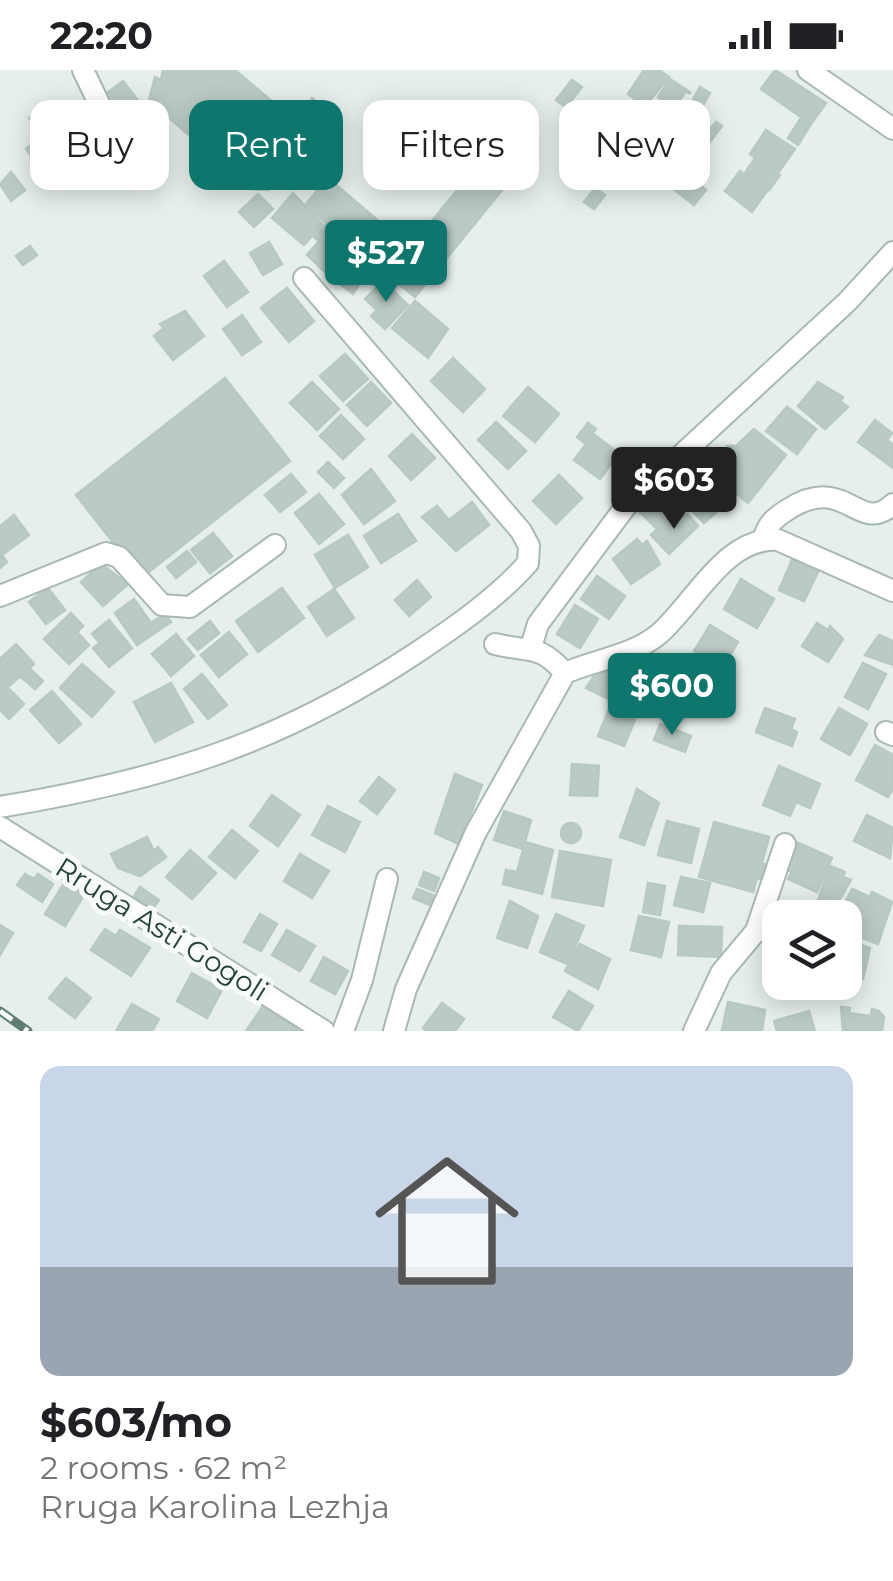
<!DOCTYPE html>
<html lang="en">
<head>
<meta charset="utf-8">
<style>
  body { margin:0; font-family:Montserrat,sans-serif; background:#f2f2f2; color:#202124; height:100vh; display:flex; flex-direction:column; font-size:38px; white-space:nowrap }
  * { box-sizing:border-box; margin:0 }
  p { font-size:32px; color:#757577 }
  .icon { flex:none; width:55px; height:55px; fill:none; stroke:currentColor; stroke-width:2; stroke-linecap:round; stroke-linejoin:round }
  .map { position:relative; height:961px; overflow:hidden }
  .side { display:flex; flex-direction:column; background:#fff; flex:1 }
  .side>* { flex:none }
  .guide { position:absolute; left:30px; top:30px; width:835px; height:90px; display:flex; gap:20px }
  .controls { position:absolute; left:762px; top:830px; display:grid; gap:20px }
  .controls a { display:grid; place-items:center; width:100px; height:100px; border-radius:20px; background:#fff; box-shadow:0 5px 25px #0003; font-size:50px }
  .price { position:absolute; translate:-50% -85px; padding:0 22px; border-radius:10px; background:#0f766e; color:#fff; font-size:32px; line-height:65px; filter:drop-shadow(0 2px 5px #0008) }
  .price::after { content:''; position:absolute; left:50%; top:60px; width:30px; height:22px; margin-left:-15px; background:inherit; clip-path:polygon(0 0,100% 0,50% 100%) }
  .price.selected { background:#222; color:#fff }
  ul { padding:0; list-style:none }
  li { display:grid; align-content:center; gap:20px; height:530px; padding:0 40px }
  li+li { border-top:2px solid #e0e0e0 }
  li span { display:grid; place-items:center; height:310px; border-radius:20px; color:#555 }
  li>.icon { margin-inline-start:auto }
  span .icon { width:180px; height:180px; fill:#fffc; stroke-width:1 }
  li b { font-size:42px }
  .tag { padding:0 35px; border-radius:20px; background:#fff; box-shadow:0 5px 25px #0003; font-size:35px; line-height:90px }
  .tag.selected { background:#0f766e; color:#fff }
  .status { display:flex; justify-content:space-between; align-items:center; height:70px; padding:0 50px; background:#fff; direction:ltr }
  .status svg { height:28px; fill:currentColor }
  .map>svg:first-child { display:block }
  .building { fill:#bbcac4; stroke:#b8c9c2; stroke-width:2.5 }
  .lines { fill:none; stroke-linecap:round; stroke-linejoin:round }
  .minor-casing { stroke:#a8b8b2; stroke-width:24 }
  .minor { stroke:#fff; stroke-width:20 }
  .rail-casing { stroke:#5f7d75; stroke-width:9 }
  .rail { stroke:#f7fbf9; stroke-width:5; stroke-dasharray:15; stroke-linecap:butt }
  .labels { text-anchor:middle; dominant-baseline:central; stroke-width:10; stroke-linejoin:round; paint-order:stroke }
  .street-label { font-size:28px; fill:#24423a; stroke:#f7fbf9 }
</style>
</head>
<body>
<div class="status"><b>22:20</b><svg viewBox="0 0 49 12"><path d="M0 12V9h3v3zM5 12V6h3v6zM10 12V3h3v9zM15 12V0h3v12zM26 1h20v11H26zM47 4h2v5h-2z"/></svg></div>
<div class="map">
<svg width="893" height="961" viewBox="0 0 893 961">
  <rect width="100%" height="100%" fill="#e6efeb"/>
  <g class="building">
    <polygon points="163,0 235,0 314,67 268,120 250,119 149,30 155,7 161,10"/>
    <polygon points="644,0 659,0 669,7 645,36 628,24"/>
    <polygon points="775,0 826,33 811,54 761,19"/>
    <polygon points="670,9 691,23 685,22 675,38 658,27"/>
    <polygon points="572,10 582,17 566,37 556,30"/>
    <polygon points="123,11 140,33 119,48 103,26"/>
    <polygon points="700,17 710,23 695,50 685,44"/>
    <polygon points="312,28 331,45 314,65 295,49"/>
    <polygon points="83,36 95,51 73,69 61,54"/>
    <polygon points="654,38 665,45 657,57 646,49"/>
    <polygon points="38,40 47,50 38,58 29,48"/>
    <polygon points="801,48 811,54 798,75 788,68"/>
    <polygon points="716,52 722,56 699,86 693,81"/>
    <polygon points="766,60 795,79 778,103 750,84"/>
    <polygon points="48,61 68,84 45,103 26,79"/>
    <polygon points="508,62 535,83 521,100 494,79"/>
    <polygon points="635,69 657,81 651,92 629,79"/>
    <polygon points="671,74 685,84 679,94 664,85"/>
    <polygon points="489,81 516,103 415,227 388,205"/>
    <polygon points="755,88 780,105 769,120 745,103"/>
    <polygon points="680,98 706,120 694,135 667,114"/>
    <polygon points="740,101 767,121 752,142 725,121"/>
    <polygon points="11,102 25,120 11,131 0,114"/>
    <polygon points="328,108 403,172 380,199 305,135"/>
    <polygon points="595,118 605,125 594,139 584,132"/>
    <polygon points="293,123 322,154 304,175 272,148"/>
    <polygon points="258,124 273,139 254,157 239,142"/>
    <polygon points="325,155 349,178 326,203 307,185 319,171 314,167"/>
    <polygon points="269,172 282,194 263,205 250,183"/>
    <polygon points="30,176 37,185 23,195 16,186"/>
    <polygon points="357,184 371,195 353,224 330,206 340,193 346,198"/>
    <polygon points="224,191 248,222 227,237 204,206"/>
    <polygon points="383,211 408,235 385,259 371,246 377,240 365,229"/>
    <polygon points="287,218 314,251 289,272 261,238"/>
    <polygon points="415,231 448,259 428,288 392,258"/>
    <polygon points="185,241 204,266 173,290 154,266 164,258 160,254"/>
    <polygon points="242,245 261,272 242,285 223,259"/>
    <polygon points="345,284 368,309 343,331 320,306"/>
    <polygon points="453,288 485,319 463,342 431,311"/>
    <polygon points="225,308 290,391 141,508 76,425"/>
    <polygon points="312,312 339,339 317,360 290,333"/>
    <polygon points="371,312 391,333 367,356 347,335"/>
    <polygon points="818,312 843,327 840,331 848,337 825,359 798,336"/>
    <polygon points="528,317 559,344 535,372 503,346"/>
    <polygon points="787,337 816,359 797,384 766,361"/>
    <polygon points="341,345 364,369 343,389 320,366"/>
    <polygon points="875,350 892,363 887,370 893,375 893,398 858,372"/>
    <polygon points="496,352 526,381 508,399 478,370"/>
    <polygon points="588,353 596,359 592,363 629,391 621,401 611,394 600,409 574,390 586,374 577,367"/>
    <polygon points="754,359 786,385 748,433 713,405 729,385 727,376 736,376"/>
    <polygon points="412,364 435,388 411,410 389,386"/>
    <polygon points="328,392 344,408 334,418 318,402"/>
    <polygon points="371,399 395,431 364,454 342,425"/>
    <polygon points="291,404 306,422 280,442 265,425"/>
    <polygon points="559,405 582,428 556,454 533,431"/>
    <polygon points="701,415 722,437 704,453 684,432"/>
    <polygon points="660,419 677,437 656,458 638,440"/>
    <polygon points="319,424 344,454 319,474 295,443"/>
    <polygon points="472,432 489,455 456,481 422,447 437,436 449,450"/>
    <polygon points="676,442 682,448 687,444 698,456 669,484 651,465"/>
    <polygon points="398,444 416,471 381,493 364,466"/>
    <polygon points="14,445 29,465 2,485 7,492 0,498 0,456"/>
    <polygon points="213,463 232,486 210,503 191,480"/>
    <polygon points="348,465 368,497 335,518 315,485"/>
    <polygon points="637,469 642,475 647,471 660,494 631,514 613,489"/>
    <polygon points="187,481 196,492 176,508 167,497"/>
    <polygon points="792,490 818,502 804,531 779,520"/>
    <polygon points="101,494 128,514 103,536 81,512"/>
    <polygon points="597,506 625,526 609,549 581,529"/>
    <polygon points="741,509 774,529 757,558 724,539"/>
    <polygon points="417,510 431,527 409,546 395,530"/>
    <polygon points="48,518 65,540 46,554 29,532"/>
    <polygon points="282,518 304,548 258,582 236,551"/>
    <polygon points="334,519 354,548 327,566 308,537"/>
    <polygon points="134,529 151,553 165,544 171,552 137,575 115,543"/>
    <polygon points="575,535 598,549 580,578 557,564"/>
    <polygon points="71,543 83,556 77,562 89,575 69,594 44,569"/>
    <polygon points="109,550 132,578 109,597 93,578 100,573 92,564"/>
    <polygon points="210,551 219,563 198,580 188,569"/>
    <polygon points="817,553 828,560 830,556 843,569 828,592 802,576"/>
    <polygon points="710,555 738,572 722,598 694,581"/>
    <polygon points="229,562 247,584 219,607 201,585"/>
    <polygon points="176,564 194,586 171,606 152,584"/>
    <polygon points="879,565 893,571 893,595 865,585"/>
    <polygon points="16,574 34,594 0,624 0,589"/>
    <polygon points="604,591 631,604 617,633 586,618"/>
    <polygon points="863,593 886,604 868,639 845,627"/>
    <polygon points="82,594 114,622 92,647 60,618"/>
    <polygon points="29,598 43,611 35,619 21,607"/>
    <polygon points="638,602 662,614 648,641 621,628 633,603"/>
    <polygon points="202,604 227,635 208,649 184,619"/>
    <polygon points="171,613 193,652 155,672 134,632"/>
    <polygon points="662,616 682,626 670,651 651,641"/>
    <polygon points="8,618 24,634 9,649 0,640 0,625"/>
    <polygon points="52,621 81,654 59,673 30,640"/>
    <polygon points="765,638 795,649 791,659 797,662 792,676 756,662"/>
    <polygon points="839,638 867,654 850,685 821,669"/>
    <polygon points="609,639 635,650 624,676 598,666"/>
    <polygon points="660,654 691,666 685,682 654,670"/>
    <polygon points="875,675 893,685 893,719 888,727 856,710"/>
    <polygon points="572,694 599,696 597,726 570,725"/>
    <polygon points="779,696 820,714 810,738 796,732 790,746 763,735"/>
    <polygon points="455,704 482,715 459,774 435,763"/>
    <polygon points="379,707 395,720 377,744 360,731"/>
    <polygon points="637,719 659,733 644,775 620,767"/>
    <polygon points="272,725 300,745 278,776 250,756"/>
    <polygon points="328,736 360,752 345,782 312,765"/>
    <polygon points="504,741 531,750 523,779 494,770"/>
    <polygon points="867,745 893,758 890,788 854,771"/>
    <polygon points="667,751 699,759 691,793 658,785"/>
    <polygon points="714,752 769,767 762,793 767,795 763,810 757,808 753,822 699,807"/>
    <circle cx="571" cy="763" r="10"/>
    <polygon points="232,760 258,781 235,808 209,787"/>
    <polygon points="147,767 154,781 158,777 166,787 140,806 118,798 111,784"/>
    <polygon points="525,772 553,780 542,824 503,814 506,800 517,802"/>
    <polygon points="796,772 832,788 817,822 788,809 792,802 784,799"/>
    <polygon points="190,780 216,803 192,829 166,807"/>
    <polygon points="560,781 611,790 603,836 552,827"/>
    <polygon points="300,784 329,801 312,828 284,811"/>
    <polygon points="830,796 845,802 843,807 851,810 836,836 818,830"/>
    <polygon points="424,802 439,808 434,821 419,815"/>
    <polygon points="25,804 34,809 38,804 53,814 42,832 17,815"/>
    <polygon points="681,807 710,813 703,842 674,835"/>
    <polygon points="66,810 86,822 65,856 45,844"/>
    <polygon points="648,813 665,816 660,845 643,842"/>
    <polygon points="140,817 159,830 153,839 134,826"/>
    <polygon points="417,819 433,825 430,835 413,828"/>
    <polygon points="852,819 870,827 872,822 892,832 878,874 845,861 845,848 837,848"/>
    <polygon points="510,831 538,846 527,878 497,868"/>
    <polygon points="260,844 277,854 261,881 244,872"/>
    <polygon points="556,844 584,856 568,894 540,882"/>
    <polygon points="639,846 669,852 661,887 631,880"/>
    <polygon points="0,855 13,863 0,885"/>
    <polygon points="679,856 722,857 721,887 678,885"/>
    <polygon points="105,859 116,866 120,860 150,878 131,906 91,880"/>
    <polygon points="287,860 315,876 300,901 272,885"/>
    <polygon points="845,869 870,878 863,909 845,903"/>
    <polygon points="580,874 610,889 598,919 565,901"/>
    <polygon points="324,887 348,901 335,924 311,911"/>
    <polygon points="192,903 222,920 207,948 177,931"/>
    <polygon points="66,908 91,928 75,948 49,928"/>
    <polygon points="569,921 593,936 578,961 553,947"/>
    <polygon points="728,932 765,940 762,961 722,960"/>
    <polygon points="442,933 464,949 455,961 427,961 423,958"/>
    <polygon points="132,934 159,949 152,961 116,961"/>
    <polygon points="263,936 295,957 299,952 307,961 246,961"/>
    <polygon points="841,937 850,938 849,943 871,946 872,939 879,941 884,947 882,961 843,960"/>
    <polygon points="809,941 815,961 777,961 774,951"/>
  </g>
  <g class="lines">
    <defs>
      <g id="minor">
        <polyline points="83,0 104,44 130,64"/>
        <polyline points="808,0 893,59"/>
        <path d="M763 469C769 453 773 449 787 440 846 401 858 467 893 434"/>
        <polyline points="0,526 106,483 119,487 162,535 190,537 275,475"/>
        <path d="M495 574C531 583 538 573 565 603"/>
        <polyline points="531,577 538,554 626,436 847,232 893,182"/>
        <polyline points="886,662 893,665"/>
        <path d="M0 737C161 710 279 674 416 583 455 557 497 528 528 493L529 476 521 461 304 208"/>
        <polyline points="0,757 324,961"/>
        <polyline points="343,961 362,910 387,809"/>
        <path d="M394 961 406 919 476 762 565 603C595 590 634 585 659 564 694 534 725 466 778 470L893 521"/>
        <polyline points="694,961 721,903 756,861 785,774"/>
      </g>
    </defs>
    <use href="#minor" class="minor-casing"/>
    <use href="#minor" class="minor"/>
    <defs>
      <polyline id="rail" points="0,941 28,961"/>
    </defs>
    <use href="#rail" class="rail-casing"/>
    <use href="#rail" class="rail"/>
  </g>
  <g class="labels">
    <g class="street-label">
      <text transform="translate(162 859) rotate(32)">Rruga Asti Gogoli</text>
    </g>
  </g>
</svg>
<div class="controls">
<a><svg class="icon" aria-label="layers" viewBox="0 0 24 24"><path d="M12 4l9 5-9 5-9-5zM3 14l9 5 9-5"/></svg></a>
</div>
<b class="price" style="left:386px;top:235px">$527</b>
<b class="price selected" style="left:674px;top:462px">$603</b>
<b class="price" style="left:672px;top:668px">$600</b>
<div class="guide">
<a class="tag">Buy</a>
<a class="tag selected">Rent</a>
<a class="tag">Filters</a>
<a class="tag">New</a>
</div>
</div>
<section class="side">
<ul>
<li><span style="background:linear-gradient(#c9d6e8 65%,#9aa5b1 0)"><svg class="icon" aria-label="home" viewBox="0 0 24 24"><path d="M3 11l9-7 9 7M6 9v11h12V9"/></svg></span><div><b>$603/mo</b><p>2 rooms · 62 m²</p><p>Rruga Karolina Lezhja</p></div></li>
</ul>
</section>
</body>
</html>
